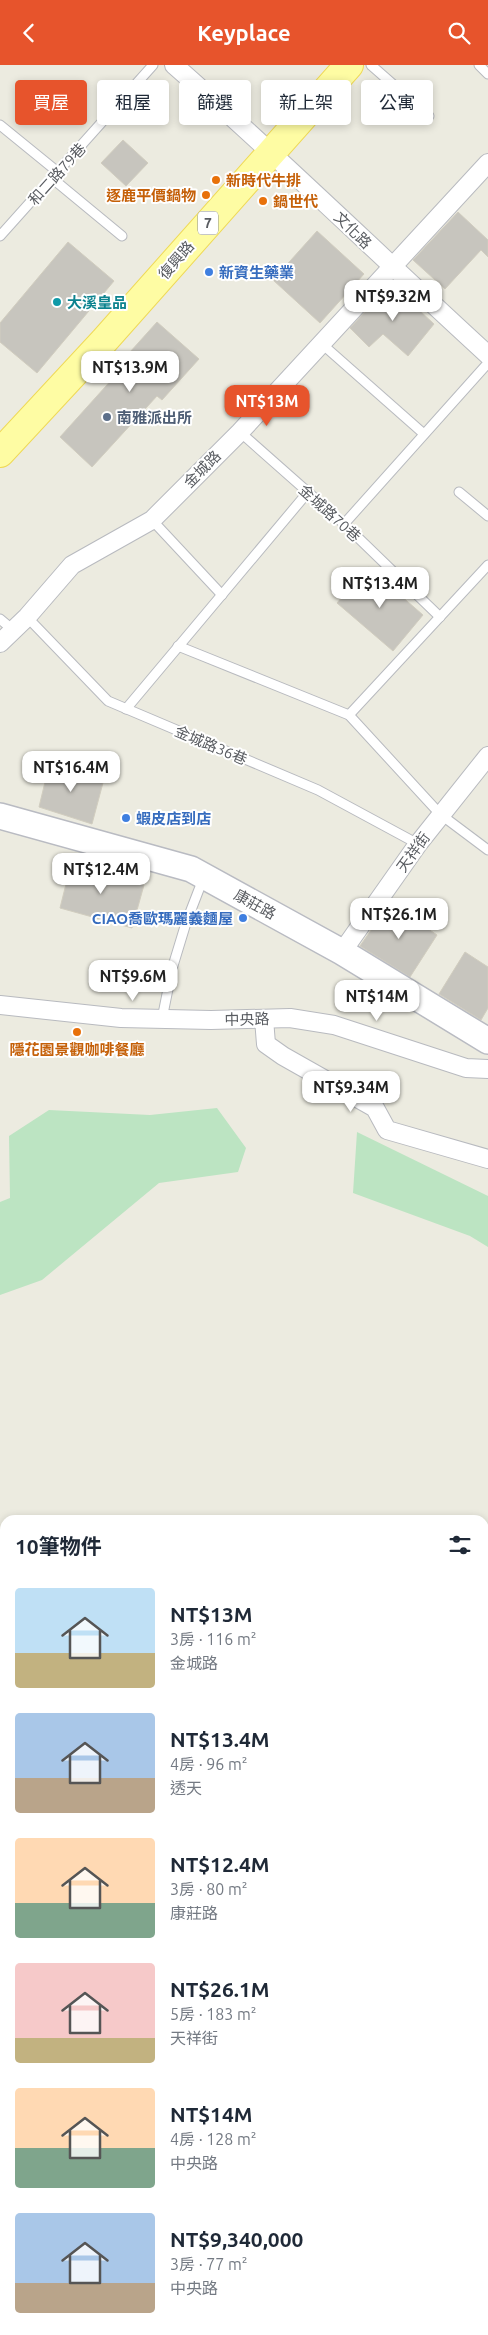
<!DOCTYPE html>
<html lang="zh-TW">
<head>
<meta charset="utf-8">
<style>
  body { margin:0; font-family:Ubuntu,"Noto Sans TC",sans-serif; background:#f6f6f7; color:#1f2937; height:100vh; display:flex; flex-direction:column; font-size:19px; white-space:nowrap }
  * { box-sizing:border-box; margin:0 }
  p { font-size:16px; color:#747a83 }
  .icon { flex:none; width:28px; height:28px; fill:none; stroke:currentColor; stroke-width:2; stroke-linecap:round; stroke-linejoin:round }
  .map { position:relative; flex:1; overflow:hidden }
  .sheet { position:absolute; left:0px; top:1450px; width:489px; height:820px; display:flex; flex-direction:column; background:#fff; border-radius:15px 15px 0 0; box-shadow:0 2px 8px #0003 }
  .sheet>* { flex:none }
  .guide { position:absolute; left:15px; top:15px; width:459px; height:45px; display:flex; gap:10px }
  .price { position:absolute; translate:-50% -42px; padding:0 11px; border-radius:10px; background:#fff; color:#222; font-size:16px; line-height:32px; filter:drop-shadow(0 1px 2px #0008) }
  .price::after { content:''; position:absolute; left:50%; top:30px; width:15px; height:11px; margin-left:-8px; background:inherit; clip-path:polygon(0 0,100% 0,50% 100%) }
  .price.active { background:#e7542c; color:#fff }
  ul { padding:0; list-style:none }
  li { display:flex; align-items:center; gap:15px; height:125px; padding:0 15px }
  li span { display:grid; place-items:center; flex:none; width:140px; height:100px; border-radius:5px; color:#555 }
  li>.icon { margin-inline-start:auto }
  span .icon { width:60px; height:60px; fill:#fffc; stroke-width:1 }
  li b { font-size:21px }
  h2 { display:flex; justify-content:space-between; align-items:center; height:60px; padding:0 15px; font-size:21px }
  .tag { padding:0 18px; border-radius:5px; background:#fff; box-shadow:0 2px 8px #0003; font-size:18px; line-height:45px }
  .tag.active { background:#e7542c; color:#fff }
  header { display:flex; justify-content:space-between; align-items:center; height:65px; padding:0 15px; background:#e7542c; color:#fff; font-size:22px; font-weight:700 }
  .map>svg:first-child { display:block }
  .green { fill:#bce4c2 }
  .building { fill:#c7c5be; stroke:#d1cdbf }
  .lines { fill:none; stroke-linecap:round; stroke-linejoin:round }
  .lane-casing { stroke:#b8babf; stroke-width:11 }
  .street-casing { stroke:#b8babf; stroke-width:20 }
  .secondary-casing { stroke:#b9bbc2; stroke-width:28 }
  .primary-casing { stroke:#efd956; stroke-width:30 }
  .path { stroke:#95c2a8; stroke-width:3; stroke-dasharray:5 2.5; stroke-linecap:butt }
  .lane { stroke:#fff; stroke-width:9 }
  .street { stroke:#fff; stroke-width:18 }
  .secondary { stroke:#fff; stroke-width:25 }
  .primary { stroke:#fefca3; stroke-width:28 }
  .food-dot { fill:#e8710a; stroke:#fff; stroke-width:2 }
  .shop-dot { fill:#3f7fe0; stroke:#fff; stroke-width:2 }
  .culture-dot { fill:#0f9aa8; stroke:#fff; stroke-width:2 }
  .service-dot { fill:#5c6f8a; stroke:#fff; stroke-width:2 }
  .labels { text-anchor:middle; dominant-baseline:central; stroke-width:4; stroke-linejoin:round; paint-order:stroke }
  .shield { fill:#fff; stroke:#8b8d90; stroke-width:1 }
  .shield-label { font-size:14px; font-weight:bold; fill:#595c61 }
  .street-label { font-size:15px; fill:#595c61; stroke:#fff }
  .food-label { font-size:15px; font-weight:bold; fill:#c56008; stroke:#fff; text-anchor:start }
  .shop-label { font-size:15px; font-weight:bold; fill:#366cbe; stroke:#fff; text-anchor:start }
  .culture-label { font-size:15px; font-weight:bold; fill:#0d838f; stroke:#fff; text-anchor:start }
  .service-label { font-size:15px; font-weight:bold; fill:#4e5e75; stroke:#fff; text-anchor:start }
</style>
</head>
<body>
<header><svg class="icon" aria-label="back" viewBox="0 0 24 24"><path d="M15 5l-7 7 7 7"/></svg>Keyplace<svg class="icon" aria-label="search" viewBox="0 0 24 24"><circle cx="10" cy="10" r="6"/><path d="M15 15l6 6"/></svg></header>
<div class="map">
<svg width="488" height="2270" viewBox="0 0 488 2270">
  <rect width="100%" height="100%" fill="#ecebe0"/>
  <g class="green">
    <polygon points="217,1043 246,1083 238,1107 159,1118 42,1215 0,1230 0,1137 10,1133 9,1071 49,1045 150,1050"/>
    <polygon points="357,1067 488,1131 488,1182 470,1171 353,1128"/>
    <polygon points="5,2126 5,2240 0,2234 0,2129"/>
    <polygon points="23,2265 296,2265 300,2270 26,2270"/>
  </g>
  <g class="building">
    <polygon points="123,75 148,98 126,121 101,98"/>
    <polygon points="458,147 488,175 488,192 481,185 445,224 413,195"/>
    <polygon points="317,166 364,209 320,258 273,215"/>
    <polygon points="68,177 114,216 37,308 0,277 0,258"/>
    <polygon points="391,219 434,259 408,291 383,269 369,282 350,263"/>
    <polygon points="157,257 199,294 162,335 157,331 92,402 60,372 124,301 121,297"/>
    <polygon points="368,502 423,550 393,586 337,538"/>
    <polygon points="50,696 104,714 92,759 39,742"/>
    <polygon points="72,795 144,820 132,863 60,843"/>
    <polygon points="390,838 437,870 410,912 360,881"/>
    <polygon points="465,887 488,902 488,943 481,955 439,929"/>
  </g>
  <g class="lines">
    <defs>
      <g id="lane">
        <polyline points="371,0 429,51"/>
        <polyline points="479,0 488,9"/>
        <polyline points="0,60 59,108"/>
        <polyline points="53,114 122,171"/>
        <polyline points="0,171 153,0"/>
        <polyline points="322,279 424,369"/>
        <polyline points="240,367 344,459 440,552"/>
        <polyline points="459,427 488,451"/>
        <polyline points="152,455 222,530"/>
        <polyline points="344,459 488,298"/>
        <polyline points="27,552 108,636 318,725 418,779"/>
        <polyline points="0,554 13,565"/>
        <polyline points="178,581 349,650 440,749 488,785"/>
        <polyline points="126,644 308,427"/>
        <polyline points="349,650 488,500"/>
        <polyline points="162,954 172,904 186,858 203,814"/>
      </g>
      <g id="street">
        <path d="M174 0C281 94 383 194 488 290"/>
        <polyline points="0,578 27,552 72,500 152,455 240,367 488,98"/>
        <polyline points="342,887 418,779 488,691"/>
        <polyline points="0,940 121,953 211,955 290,953 334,960 466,1003 488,1004"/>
        <polyline points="264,954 266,979 283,991 375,1043 387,1065 488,1094"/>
        <polyline points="484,1641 488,1636"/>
        <polyline points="163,2265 166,2270"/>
      </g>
      <polyline id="secondary" points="0,751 191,804 342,887 488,976"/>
      <polyline id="primary" points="0,388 104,276 349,0"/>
    </defs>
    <use href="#lane" class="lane-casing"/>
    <use href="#street" class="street-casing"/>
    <use href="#secondary" class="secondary-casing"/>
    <use href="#primary" class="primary-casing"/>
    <polyline class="path" points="0,1966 5,1971"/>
    <use href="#lane" class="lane"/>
    <use href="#street" class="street"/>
    <use href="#secondary" class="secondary"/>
    <use href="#primary" class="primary"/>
  </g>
  <g class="food-dot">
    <circle cx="216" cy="115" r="5"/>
    <circle cx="206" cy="130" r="5"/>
    <circle cx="263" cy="136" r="5"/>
    <circle cx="77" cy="967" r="5"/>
  </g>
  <g class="shop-dot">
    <circle cx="209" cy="207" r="5"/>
    <circle cx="126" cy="753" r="5"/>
    <circle cx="243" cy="853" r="5"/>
  </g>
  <circle class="culture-dot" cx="57" cy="237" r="5"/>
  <circle class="service-dot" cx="107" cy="352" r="5"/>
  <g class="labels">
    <rect class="shield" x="198" y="146.5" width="20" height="23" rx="4"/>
    <g class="shield-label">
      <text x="208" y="158">7</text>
    </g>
    <g class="street-label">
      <text transform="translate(57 109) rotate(-48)">和二路79巷</text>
      <text transform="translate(353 165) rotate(44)">文化路</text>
      <text transform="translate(176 195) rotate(-49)">復興路</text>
      <text transform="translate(202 404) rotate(-45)">金城路</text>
      <text transform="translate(330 448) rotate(42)">金城路70巷</text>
      <text transform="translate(211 680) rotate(23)">金城路36巷</text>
      <text transform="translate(413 787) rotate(-54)">天祥街</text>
      <text transform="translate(255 839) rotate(29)">康莊路</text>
      <text transform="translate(247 954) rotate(-1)">中央路</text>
    </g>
    <g class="food-label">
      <text x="226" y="115">新時代牛排</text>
      <text x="196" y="130" text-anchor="end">逐鹿平價鍋物</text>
      <text x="273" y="136">鍋世代</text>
      <text x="77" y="984" text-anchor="middle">隱花園景觀咖啡餐廳</text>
    </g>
    <g class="shop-label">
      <text x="219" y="207">新資生藥業</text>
      <text x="136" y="753">蝦皮店到店</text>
      <text x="233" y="853" text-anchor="end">CIAO喬歐瑪麗義麵屋</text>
    </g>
    <g class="culture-label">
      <text x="67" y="237">大溪皇品</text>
    </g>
    <g class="service-label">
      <text x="117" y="352">南雅派出所</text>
    </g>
  </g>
</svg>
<b class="price" style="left:393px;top:257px">NT$9.32M</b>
<b class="price" style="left:130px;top:328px">NT$13.9M</b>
<b class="price active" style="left:267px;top:362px">NT$13M</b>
<b class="price" style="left:380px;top:544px">NT$13.4M</b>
<b class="price" style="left:71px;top:728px">NT$16.4M</b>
<b class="price" style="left:101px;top:830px">NT$12.4M</b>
<b class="price" style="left:399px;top:875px">NT$26.1M</b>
<b class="price" style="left:133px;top:937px">NT$9.6M</b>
<b class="price" style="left:377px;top:957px">NT$14M</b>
<b class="price" style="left:351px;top:1048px">NT$9.34M</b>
<div class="guide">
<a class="tag active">買屋</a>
<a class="tag">租屋</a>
<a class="tag">篩選</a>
<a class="tag">新上架</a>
<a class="tag">公寓</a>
</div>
<section class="sheet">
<h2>10筆物件<svg class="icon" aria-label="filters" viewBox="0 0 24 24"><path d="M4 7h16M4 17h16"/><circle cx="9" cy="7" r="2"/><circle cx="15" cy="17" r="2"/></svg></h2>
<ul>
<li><span style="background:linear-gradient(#bfe0f5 65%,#c2b280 0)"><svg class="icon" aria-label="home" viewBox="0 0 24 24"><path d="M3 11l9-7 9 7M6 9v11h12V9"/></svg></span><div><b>NT$13M</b><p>3房 · 116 m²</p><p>金城路</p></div></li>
<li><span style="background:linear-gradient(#a9c7e8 65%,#b9a48a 0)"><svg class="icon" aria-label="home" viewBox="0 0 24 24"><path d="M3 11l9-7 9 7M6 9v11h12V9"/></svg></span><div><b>NT$13.4M</b><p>4房 · 96 m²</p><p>透天</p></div></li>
<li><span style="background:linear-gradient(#ffd9b3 65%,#7fa58c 0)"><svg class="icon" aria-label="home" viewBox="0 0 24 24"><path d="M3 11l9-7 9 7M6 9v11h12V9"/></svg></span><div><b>NT$12.4M</b><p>3房 · 80 m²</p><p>康莊路</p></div></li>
<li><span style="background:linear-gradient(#f6c9c9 75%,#c2b280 0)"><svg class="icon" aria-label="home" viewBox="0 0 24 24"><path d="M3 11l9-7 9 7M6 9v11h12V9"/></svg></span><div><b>NT$26.1M</b><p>5房 · 183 m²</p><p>天祥街</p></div></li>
<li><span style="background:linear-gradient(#ffd9b3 60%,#7fa58c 0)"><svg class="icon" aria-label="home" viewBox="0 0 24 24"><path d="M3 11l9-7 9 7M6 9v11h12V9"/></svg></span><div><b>NT$14M</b><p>4房 · 128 m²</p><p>中央路</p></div></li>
<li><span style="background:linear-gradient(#a9c7e8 70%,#b9a48a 0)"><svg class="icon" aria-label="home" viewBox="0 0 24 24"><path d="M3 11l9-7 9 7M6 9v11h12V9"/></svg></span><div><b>NT$9,340,000</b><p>3房 · 77 m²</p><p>中央路</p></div></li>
</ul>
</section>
</div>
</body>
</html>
